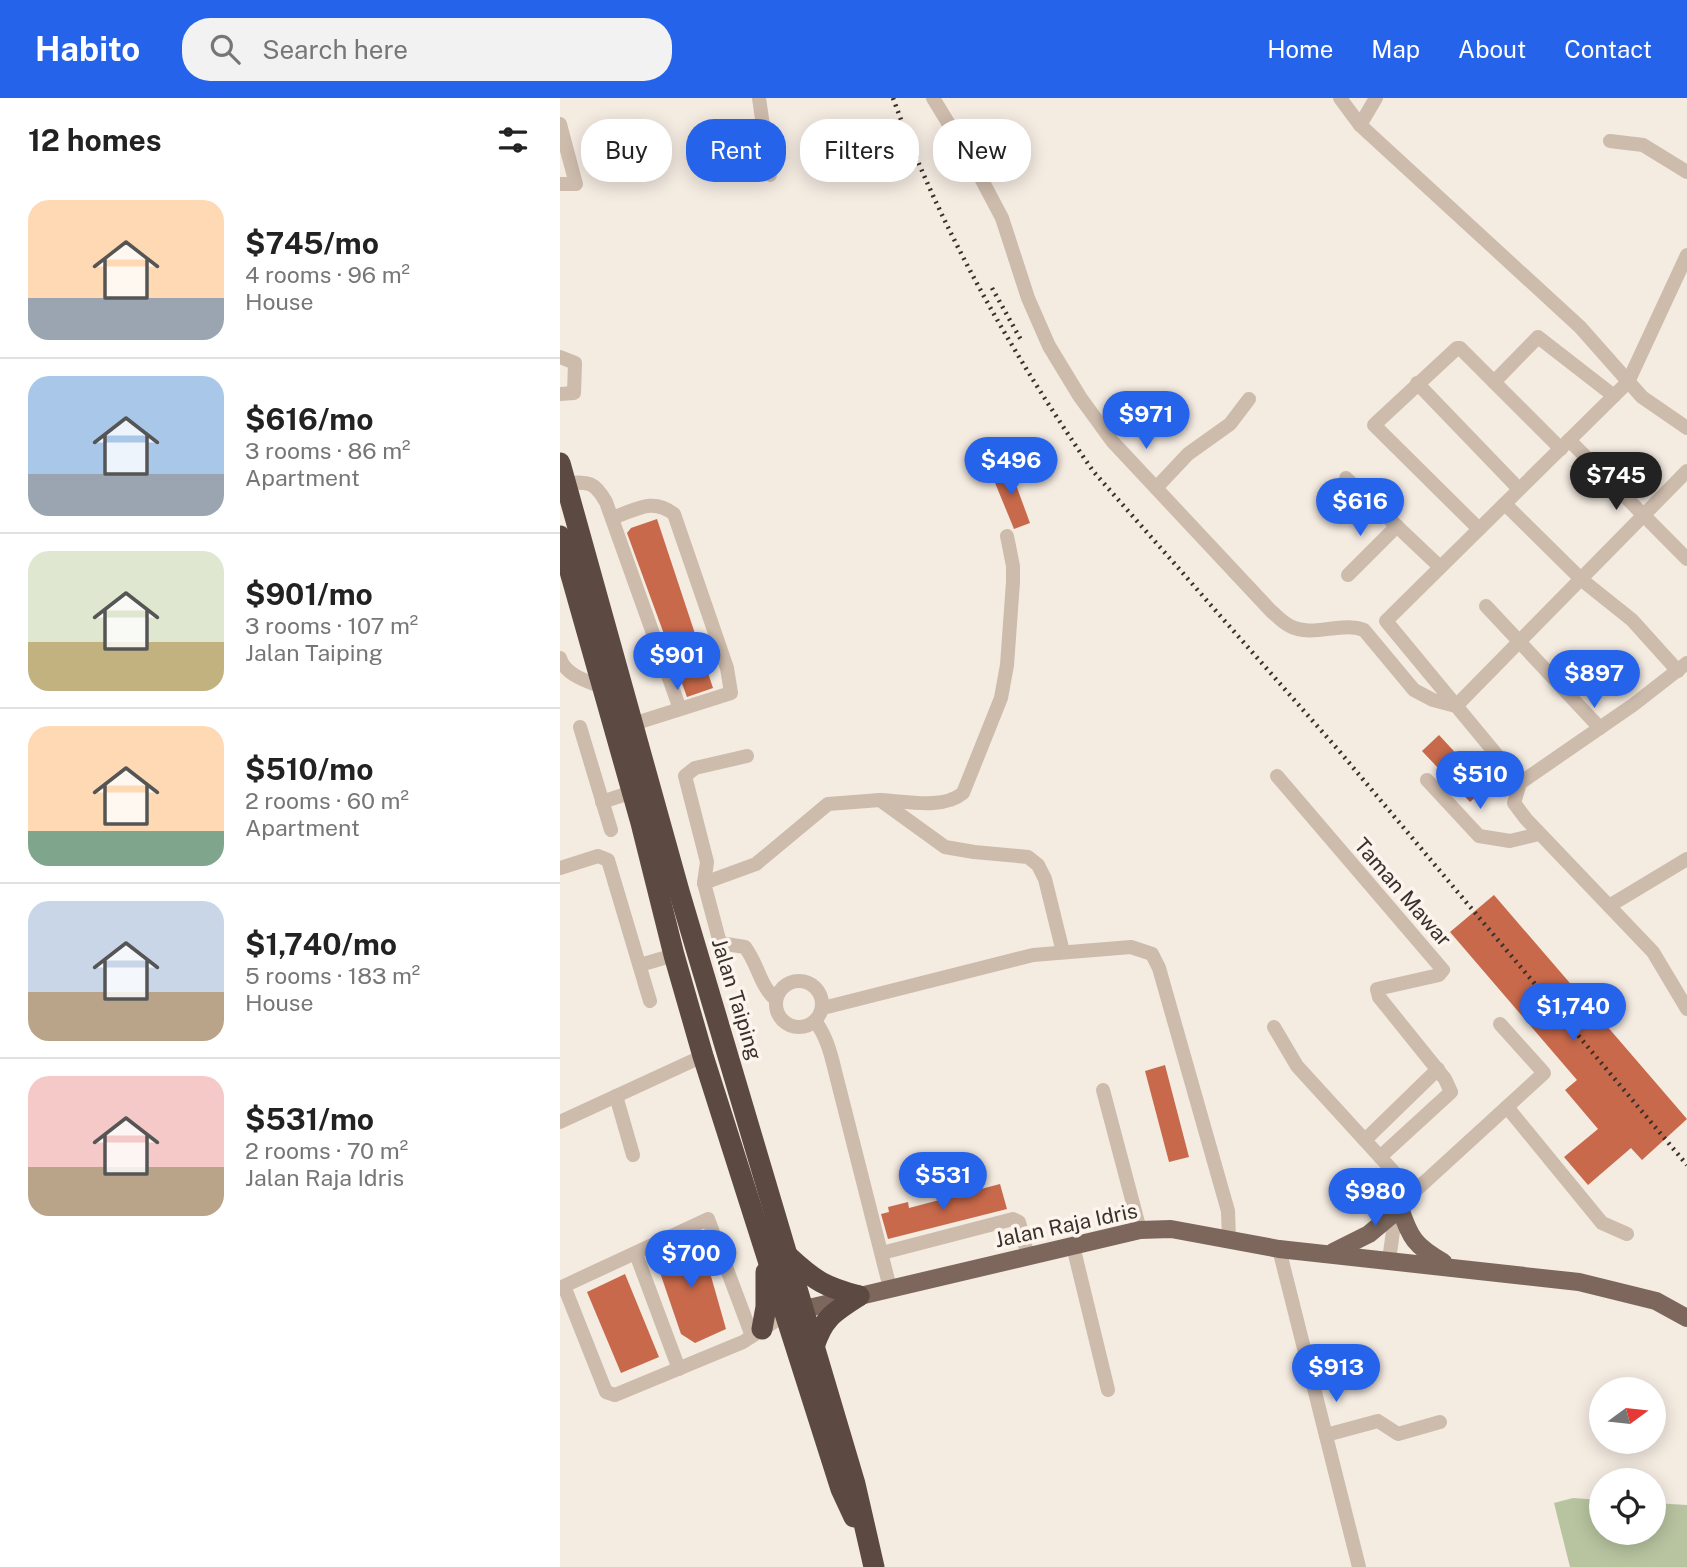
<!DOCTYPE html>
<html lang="en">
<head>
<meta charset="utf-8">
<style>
  body { margin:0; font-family:"Public Sans",sans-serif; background:#f2f2f2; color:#222; height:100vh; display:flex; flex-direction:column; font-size:26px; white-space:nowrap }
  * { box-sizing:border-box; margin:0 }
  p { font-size:23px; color:#767676 }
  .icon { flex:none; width:38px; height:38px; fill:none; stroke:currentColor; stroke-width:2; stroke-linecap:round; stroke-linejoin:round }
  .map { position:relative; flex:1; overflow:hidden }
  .panel { display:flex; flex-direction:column; background:#fff; width:560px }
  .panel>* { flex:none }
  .top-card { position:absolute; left:21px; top:21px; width:665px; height:63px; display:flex; gap:14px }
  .needle { width:46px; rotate:75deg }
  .controls { position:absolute; left:1029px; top:1279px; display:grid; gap:14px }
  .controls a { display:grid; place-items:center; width:77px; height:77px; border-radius:50%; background:#fff; box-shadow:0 4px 18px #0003; font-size:35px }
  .price { position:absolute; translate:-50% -60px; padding:0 16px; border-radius:24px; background:#2563eb; color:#fff; font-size:23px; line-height:46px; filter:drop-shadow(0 2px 4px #0008) }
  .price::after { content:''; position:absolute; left:50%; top:42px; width:21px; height:16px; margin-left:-10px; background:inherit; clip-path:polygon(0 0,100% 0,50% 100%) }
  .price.active { background:#222; color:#fff }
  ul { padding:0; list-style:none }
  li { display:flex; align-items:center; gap:21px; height:175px; padding:0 28px }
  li+li { border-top:2px solid #e0e0e0 }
  li span { display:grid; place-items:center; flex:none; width:196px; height:140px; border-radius:21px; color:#555 }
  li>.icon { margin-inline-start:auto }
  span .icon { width:84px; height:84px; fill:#fffc; stroke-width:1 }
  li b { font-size:30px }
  h2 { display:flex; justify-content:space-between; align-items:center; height:84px; padding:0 28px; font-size:30px }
  .tag { padding:0 24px; border-radius:28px; background:#fff; box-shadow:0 4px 18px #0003; font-size:24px; line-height:63px }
  .tag.active { background:#2563eb; color:#fff }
  header { display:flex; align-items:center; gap:42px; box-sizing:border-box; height:98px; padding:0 35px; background:#2563eb; color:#fff }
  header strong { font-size:33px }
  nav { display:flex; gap:38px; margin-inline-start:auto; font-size:24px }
  .search { width:490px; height:63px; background:#f2f2f2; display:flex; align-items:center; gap:18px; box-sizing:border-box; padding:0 24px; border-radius:28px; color:#767676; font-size:26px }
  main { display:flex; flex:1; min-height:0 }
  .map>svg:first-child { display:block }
  .green { fill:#b8c4a0 }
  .building { fill:#c8694b }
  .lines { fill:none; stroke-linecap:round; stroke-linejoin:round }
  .minor { stroke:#cdbbac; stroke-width:14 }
  .major { stroke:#7d675c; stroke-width:18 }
  .highway { stroke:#5c4a42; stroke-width:21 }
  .rail { stroke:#3b302b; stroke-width:4.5; stroke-dasharray:2 5; stroke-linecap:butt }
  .labels { text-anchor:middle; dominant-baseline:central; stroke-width:7; stroke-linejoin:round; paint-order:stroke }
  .street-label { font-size:21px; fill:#3b302b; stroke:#fbf5ee }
</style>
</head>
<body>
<header>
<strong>Habito</strong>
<div class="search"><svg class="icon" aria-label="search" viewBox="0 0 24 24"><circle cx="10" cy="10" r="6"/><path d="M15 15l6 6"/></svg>Search here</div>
<nav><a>Home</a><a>Map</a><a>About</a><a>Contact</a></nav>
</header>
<main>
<section class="panel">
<h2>12 homes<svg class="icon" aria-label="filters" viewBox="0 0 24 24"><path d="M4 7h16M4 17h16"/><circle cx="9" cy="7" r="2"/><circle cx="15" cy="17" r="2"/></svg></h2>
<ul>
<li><span style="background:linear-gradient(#ffd9b3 70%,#9aa5b1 0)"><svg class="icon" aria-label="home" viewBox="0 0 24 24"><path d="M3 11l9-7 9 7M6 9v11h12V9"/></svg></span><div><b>$745/mo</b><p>4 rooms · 96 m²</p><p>House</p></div></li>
<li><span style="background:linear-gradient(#a9c7e8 70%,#9aa5b1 0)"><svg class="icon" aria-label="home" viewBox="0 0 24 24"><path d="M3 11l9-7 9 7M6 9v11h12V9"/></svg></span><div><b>$616/mo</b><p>3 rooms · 86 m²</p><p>Apartment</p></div></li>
<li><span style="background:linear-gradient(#dfe7d0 65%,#c2b280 0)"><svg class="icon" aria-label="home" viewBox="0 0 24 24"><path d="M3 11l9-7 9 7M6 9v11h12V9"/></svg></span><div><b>$901/mo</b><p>3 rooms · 107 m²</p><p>Jalan Taiping</p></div></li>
<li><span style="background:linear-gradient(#ffd9b3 75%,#7fa58c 0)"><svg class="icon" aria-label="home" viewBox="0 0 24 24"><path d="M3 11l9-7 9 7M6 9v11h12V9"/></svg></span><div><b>$510/mo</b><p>2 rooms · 60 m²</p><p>Apartment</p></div></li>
<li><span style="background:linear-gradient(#c9d6e8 65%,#b9a48a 0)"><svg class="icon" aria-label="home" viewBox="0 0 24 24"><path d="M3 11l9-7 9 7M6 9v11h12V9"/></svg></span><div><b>$1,740/mo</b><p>5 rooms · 183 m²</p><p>House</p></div></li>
<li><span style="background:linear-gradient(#f6c9c9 65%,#b9a48a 0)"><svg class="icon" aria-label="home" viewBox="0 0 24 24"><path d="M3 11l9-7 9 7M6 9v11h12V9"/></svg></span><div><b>$531/mo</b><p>2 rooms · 70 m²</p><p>Jalan Raja Idris</p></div></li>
</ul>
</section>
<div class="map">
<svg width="1127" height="1469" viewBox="0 0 1127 1469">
  <rect width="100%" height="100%" fill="#f4ebe1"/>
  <polygon class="green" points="1013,1400 1041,1402 1041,1435 1094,1435 1094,1405 1127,1407 1127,1469 1010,1469 994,1405"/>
  <g class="building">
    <polygon points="449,368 470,425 454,431 431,375"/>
    <polygon points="97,421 153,590 127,599 67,435 71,430"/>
    <polygon points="879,637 927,689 910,704 862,653"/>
    <polygon points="934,797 1127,1021 1082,1062 1071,1050 1028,1087 1004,1059 1038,1031 1005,992 1017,982 890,834"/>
    <polygon points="605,967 629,1059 609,1064 585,973"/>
    <polygon points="440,1086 447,1111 328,1141 321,1116 329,1114 328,1109 348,1104 349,1110"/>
    <polygon points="139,1136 166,1231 135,1245 121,1236 94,1157"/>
    <polygon points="65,1176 99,1259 61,1275 27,1194"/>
  </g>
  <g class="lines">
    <g class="minor">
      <polyline points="199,0 210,77"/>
      <path d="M373 0 414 67 442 120 468 200 489 248 520 299 552 343 711 513C717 518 723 525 730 528 752 540 781 523 804 532L854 592 873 602 896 608 1127 373"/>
      <polyline points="780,0 800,27 1020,229 1082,299 1127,330"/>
      <polyline points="0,26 16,86 0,86"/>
      <polyline points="800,27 816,0"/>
      <polyline points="1050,43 1083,47 1127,74"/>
      <polyline points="0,259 15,265 14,295 0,296"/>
      <polyline points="934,284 978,239 1054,298"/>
      <polyline points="857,285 959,391"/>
      <polyline points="1009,342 1127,461"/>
      <polyline points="786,380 880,469"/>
      <path d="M6 385C29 384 34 383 46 404L120 611"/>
      <polyline points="596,390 628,356 670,326 689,301"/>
      <polyline points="945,406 1022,482 1072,522 1118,573"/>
      <path d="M52 420C76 412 92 399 114 416L167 570 171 595 73 626"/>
      <polyline points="919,431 814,327 897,250 900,250 1001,351"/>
      <polyline points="788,477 837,428"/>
      <polyline points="926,508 1040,630"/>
      <path d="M0 560C5 577 27 583 42 589"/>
      <polyline points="1127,565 1073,607 960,685 954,705 966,721 1093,854 1127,911"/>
      <polyline points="20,629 51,732"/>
      <path d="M187 658 135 670 125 678 147 764 144 785 160 845 185 849C198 866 200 888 216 902"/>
      <polyline points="717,678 883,872 879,877 817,891 819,899 885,981 891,994 820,1059"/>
      <polyline points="867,682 919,738 950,743 979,736"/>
      <polyline points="960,685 826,523 1068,284 1127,157"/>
      <path d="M321 702C345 703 383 712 403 695L441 600 447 567 453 484V468L447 438"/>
      <polyline points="42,704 72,694"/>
      <polyline points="0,770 38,758 48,762 90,903"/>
      <polyline points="144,785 196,766 268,706 320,702 385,749 414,754 468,759 478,767 485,781 503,854"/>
      <polyline points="1049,808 1127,761"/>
      <polyline points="80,867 114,857"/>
      <circle cx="239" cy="906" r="23"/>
      <polyline points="263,910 473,857 571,849 592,856 599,870 668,1113 669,1141"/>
      <path d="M255 923C268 940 272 961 277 981L330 1190"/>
      <polyline points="714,929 737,968 853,1095"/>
      <polyline points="543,992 580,1132"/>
      <polyline points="56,998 73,1057"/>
      <polyline points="947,1009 1042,1125 1067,1136"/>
      <polyline points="0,1024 143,958"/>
      <polyline points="805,1042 878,971"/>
      <polyline points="513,1148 548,1292"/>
      <polyline points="719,1151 799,1469"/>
      <polyline points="322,1155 453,1121 459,1124 468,1158"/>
      <polyline points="76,1156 119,1271"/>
      <polyline points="829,1162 835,1119 844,1103 984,975 940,926"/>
      <polyline points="192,1238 148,1121 4,1188 46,1294 55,1297 183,1244 226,1216"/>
      <polyline points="766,1337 818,1323 838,1336 880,1324"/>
    </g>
    <g class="major">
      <path d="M773 1154 809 1136 840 1110C850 1140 855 1148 883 1164"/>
      <polyline points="232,1214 580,1132 611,1131 719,1151 1019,1184 1096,1203 1127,1220"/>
    </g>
    <g class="highway">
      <polyline points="0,365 119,793 295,1386 314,1469"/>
      <polyline points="0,438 81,725 114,857 143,958 281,1391 294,1419"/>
      <path d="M229 1159C255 1183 265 1189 299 1198"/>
      <polyline points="202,1231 206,1209 206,1174"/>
      <path d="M254 1249C263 1220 274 1214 299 1198"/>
    </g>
    <g class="rail">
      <path d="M333 0C381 133 453 257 533 373L780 654 1127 1067"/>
      <polyline points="432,190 461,242"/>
    </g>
  </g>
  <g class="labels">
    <g class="street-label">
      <text transform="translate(843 794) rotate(49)">Taman Mawar</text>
      <text transform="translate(177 901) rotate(73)">Jalan Taiping</text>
      <text transform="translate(506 1127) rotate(-12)">Jalan Raja Idris</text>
    </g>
  </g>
</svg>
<div class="controls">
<a><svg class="needle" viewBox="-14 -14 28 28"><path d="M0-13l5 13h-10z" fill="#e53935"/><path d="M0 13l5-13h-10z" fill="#767676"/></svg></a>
<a><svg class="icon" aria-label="locate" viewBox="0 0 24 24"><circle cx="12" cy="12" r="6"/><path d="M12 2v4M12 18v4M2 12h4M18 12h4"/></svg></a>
</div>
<b class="price" style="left:586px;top:353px">$971</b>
<b class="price" style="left:451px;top:399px">$496</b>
<b class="price active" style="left:1056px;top:414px">$745</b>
<b class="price" style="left:800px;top:440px">$616</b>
<b class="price" style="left:117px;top:594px">$901</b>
<b class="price" style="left:1034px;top:612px">$897</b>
<b class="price" style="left:920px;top:713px">$510</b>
<b class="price" style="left:1013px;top:945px">$1,740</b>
<b class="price" style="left:383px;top:1114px">$531</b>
<b class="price" style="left:815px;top:1130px">$980</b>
<b class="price" style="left:131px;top:1192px">$700</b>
<b class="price" style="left:776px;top:1306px">$913</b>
<div class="top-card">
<a class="tag">Buy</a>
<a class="tag active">Rent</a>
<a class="tag">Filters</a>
<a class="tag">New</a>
</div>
</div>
</main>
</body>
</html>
